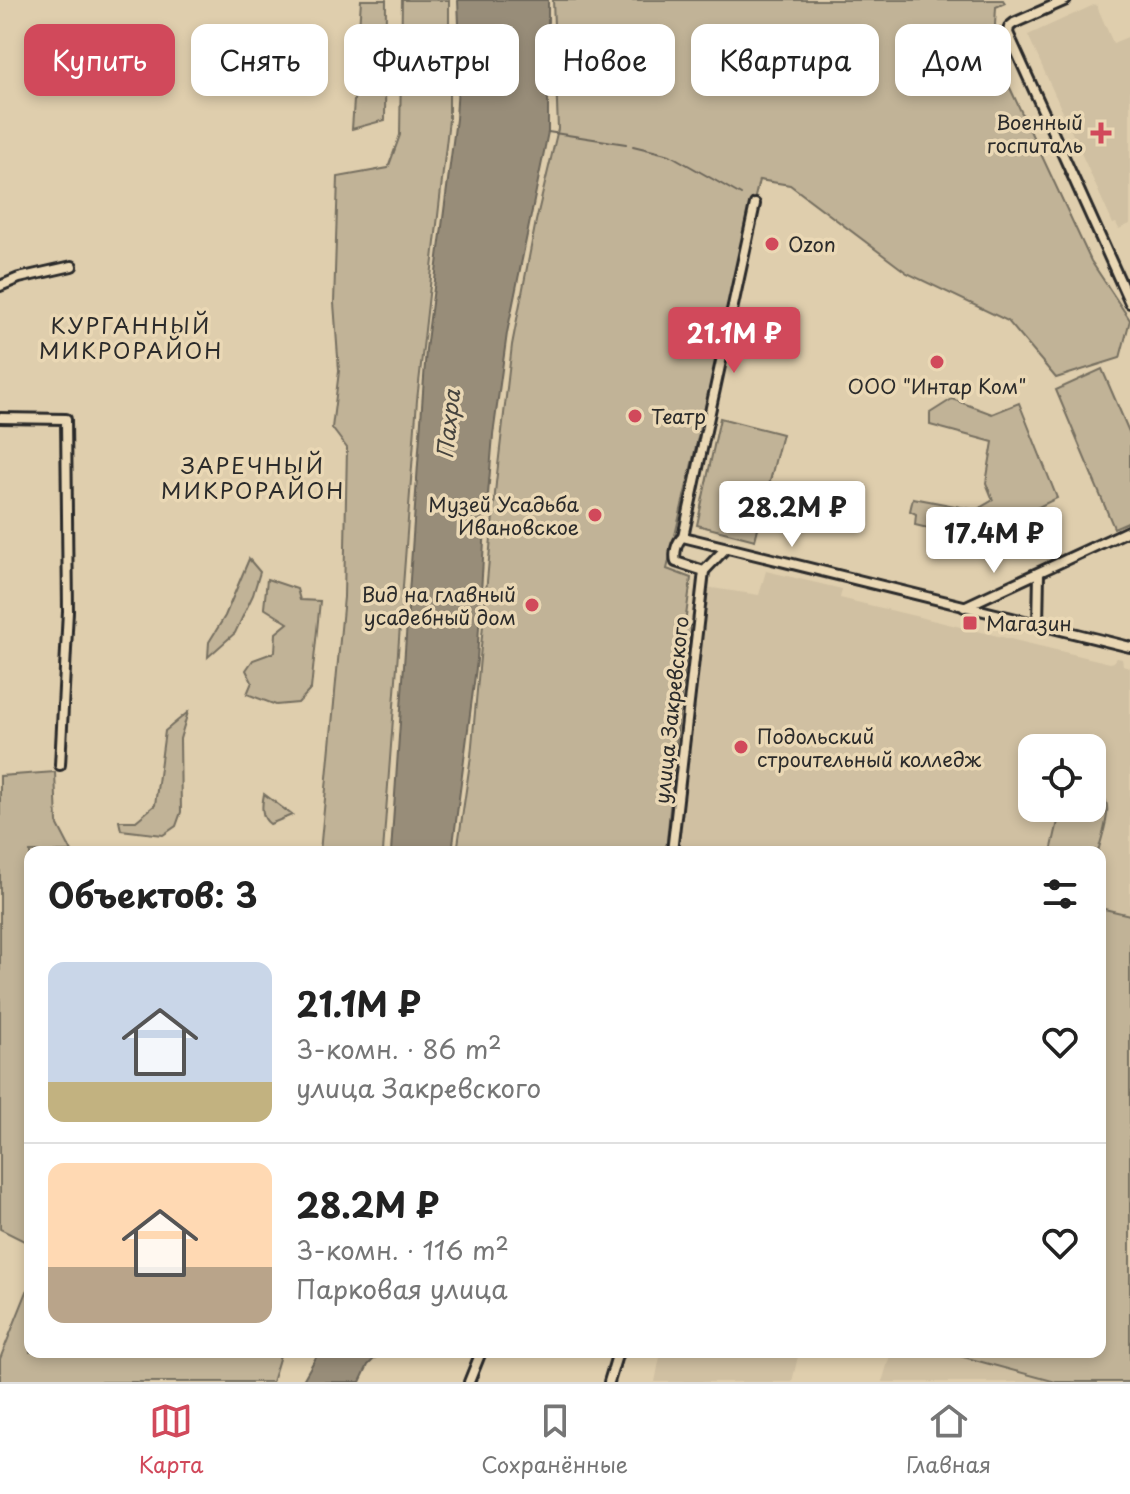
<!DOCTYPE html>
<html lang="ru">
<head>
<meta charset="utf-8">
<style>
  body { margin:0; font-family:"Playpen Sans",sans-serif; background:#f2f2f2; color:#222; height:100vh; display:flex; flex-direction:column; font-size:30px; white-space:nowrap }
  * { box-sizing:border-box; margin:0 }
  p { font-size:26px; color:#767676 }
  .icon { flex:none; width:44px; height:44px; fill:none; stroke:currentColor; stroke-width:2; stroke-linecap:round; stroke-linejoin:round }
  .map { position:relative; flex:1; overflow:hidden }
  .side { position:absolute; left:24px; top:846px; width:1082px; height:512px; display:flex; flex-direction:column; background:#fff; border-radius:16px; box-shadow:0 4px 12px #0003 }
  .side>* { flex:none }
  .top-card { position:absolute; left:24px; top:24px; width:1082px; height:72px; display:flex; gap:16px }
  .fabs { position:absolute; left:1018px; top:734px; display:grid; gap:16px }
  .fabs a { display:grid; place-items:center; width:88px; height:88px; border-radius:16px; background:#fff; box-shadow:0 4px 12px #0003; font-size:40px }
  .price { position:absolute; translate:-50% -68px; padding:0 18px; border-radius:8px; background:#fff; color:#222; font-size:26px; line-height:52px; filter:drop-shadow(0 2px 4px #0008) }
  .price::after { content:''; position:absolute; left:50%; top:48px; width:24px; height:18px; margin-left:-12px; background:inherit; clip-path:polygon(0 0,100% 0,50% 100%) }
  .price.on { background:#d1495b; color:#fff }
  ul { padding:0; list-style:none }
  li { display:flex; align-items:center; gap:24px; height:200px; padding:0 24px }
  li+li { border-top:2px solid #e0e0e0 }
  li span { display:grid; place-items:center; flex:none; width:224px; height:160px; border-radius:16px; color:#555 }
  li>.icon { margin-inline-start:auto }
  span .icon { width:96px; height:96px; fill:#fffc; stroke-width:1 }
  li b { font-size:34px }
  h2 { display:flex; justify-content:space-between; align-items:center; height:96px; padding:0 24px; font-size:34px }
  .pill { padding:0 28px; border-radius:16px; background:#fff; box-shadow:0 4px 12px #0003; font-size:28px; line-height:72px }
  .pill.on { background:#d1495b; color:#fff }
  .dock { display:flex; justify-content:space-around; align-items:center; height:112px; border-top:2px solid #e0e0e0; background:#fff; font-size:22px; color:#767676 }
  .dock a { display:grid; justify-items:center; gap:4px }
  .dock .on { color:#d1495b }
  .map>svg:first-child { display:block }
  .built { fill:#d0c0a2; fill-rule:evenodd }
  .green { fill:#c1b397; stroke:#766f61; stroke-width:2 }
  .water { fill:#988d79; stroke:#6c665a; stroke-width:2 }
  .lines { fill:none; stroke-linecap:round; stroke-linejoin:round }
  .stream { stroke:#6c665a; stroke-width:2 }
  .minor-casing { stroke:#2b2b2b; stroke-width:14 }
  .minor { stroke:#ead8b5; stroke-width:8 }
  .poi-dot { fill:#d1495b; stroke:#ead8b5; stroke-width:3 }
  .labels { text-anchor:middle; dominant-baseline:central; stroke-width:7; stroke-linejoin:round; paint-order:stroke }
  .poi-label { font-size:20px; fill:#2b2b2b; stroke:#ead8b5; text-anchor:start }
  .street-label { font-size:20px; fill:#2b2b2b; stroke:#ead8b5 }
  .neighbourhood-label { font-size:22px; letter-spacing:2px; fill:#2b2b2b; stroke:#ead8b5 }
  .water-label { font-size:22px; font-style:italic; fill:#46443e; stroke:#ead8b5 }
</style>
</head>
<body>
<div class="map">
<svg width="1130" height="1382" viewBox="0 0 1130 1382">
  <rect width="100%" height="100%" fill="#dfcead"/>
  <filter id="ink" filterUnits="userSpaceOnUse"><feTurbulence type="fractalNoise" baseFrequency=".0125" numOctaves="2"/><feDisplacementMap in="SourceGraphic" scale="16" xChannelSelector="R" yChannelSelector="G"/><feConvolveMatrix kernelMatrix="1 2 1 2 8 2 1 2 1" color-interpolation-filters="sRGB"/></filter>
  <g filter="url(#ink)">
    <g class="built">
      <polygon points="1096,4 1113,43 1130,36 1130,224 1119,229 1116,223 1113,224 1028,35"/>
      <path d="M766 571 842 589 840 598 1110 663 1114 662 1117 658 1122 659 1123 665 1130 668V915L1100 908V852H676L705 587 759 595ZM1032 748H1092V808H1032Z"/>
      <polygon points="661,1352 799,1352 792,1382 655,1382"/>
      <polygon points="891,1352 945,1352 1056,1382 882,1382"/>
    </g>
    <g class="green">
      <polygon points="361,0 386,0 385,120 352,129"/>
      <polygon points="402,0 449,0 449,119 417,400 383,852 320,852 344,597 347,448 332,428 339,371 334,303 338,177 388,168 400,135"/>
      <polygon points="553,0 1003,0 1005,3 996,7 995,25 1011,64 1004,75 1091,261 1130,320 1120,358 1056,378 1008,321 907,273 790,185 759,180 667,569 691,578 685,624 692,626 680,702 666,852 457,852 471,756 496,483 512,345 536,221 558,129"/>
      <polygon points="1102,369 1130,434 1130,521 1114,528 1056,390"/>
      <polygon points="952,399 992,414 1019,403 1057,498 973,539 915,525 916,514 910,511 913,498 976,510 993,500 986,483 993,442 930,425 930,413"/>
      <polygon points="720,418 782,434 755,540 697,525"/>
      <polygon points="249,559 260,572 253,595 235,633 208,657 209,642 225,616"/>
      <polygon points="267,579 297,589 300,600 320,601 311,689 298,703 276,705 247,694 252,682 246,670 253,660 275,652 276,633 288,623 264,608"/>
      <polygon points="188,712 180,739 181,812 176,826 163,835 121,830 119,821 136,821 155,805 165,731"/>
      <polygon points="55,772 57,823 72,852 30,852 30,1244 0,1229 0,776"/>
      <path d="M1092 787C1119 798 1103 830 1098 852H1051L1061 808 1103 810 1102 799 1092 792Z"/>
      <path d="M264 794 292 815 270 824C260 817 262 804 264 794Z"/>
      <polygon points="1100,908 1130,915 1130,1382 1056,1382 945,1352 1100,1352"/>
      <polygon points="30,1284 30,1352 281,1352 272,1382 0,1382 0,1359"/>
    </g>
    <g class="water">
      <polygon points="458,0 548,0 548,132 507,333 493,435 484,542 477,660 452,852 391,852 426,349 456,119 460,49"/>
      <polygon points="319,1352 381,1352 368,1365 360,1382 302,1382"/>
    </g>
    <g class="lines">
      <g class="stream">
        <polyline points="548,132 626,144"/>
        <polyline points="633,146 670,155 741,195"/>
      </g>
      <defs>
        <g id="minor">
          <polyline points="1066,0 1014,23 1009,27 1008,33 1130,303"/>
          <polyline points="0,286 19,278 72,266"/>
          <polyline points="0,418 66,419 68,611 60,765"/>
          <polyline points="683,537 755,204"/>
          <path d="M726 548 704 571 676 562C674 554 676 542 683 537L1130 647"/>
          <polyline points="964,607 1130,530"/>
          <polyline points="1038,625 1039,573"/>
          <polyline points="672,852 704,571"/>
          <polyline points="469,1382 481,1352"/>
          <polyline points="609,1382 618,1352"/>
        </g>
      </defs>
      <use href="#minor" class="minor-casing"/>
      <use href="#minor" class="minor"/>
    </g>
  </g>
  <g class="poi-dot">
    <path d="M1097 121h8v8h8v8h-8v8h-8v-8h-8v-8h8z"/>
    <circle cx="772" cy="244" r="8"/>
    <circle cx="937" cy="362" r="8"/>
    <circle cx="635" cy="416" r="8"/>
    <circle cx="595" cy="515" r="8"/>
    <circle cx="532" cy="605" r="8"/>
    <rect x="962" y="615" width="16" height="16" rx="4"/>
    <circle cx="741" cy="747" r="8"/>
  </g>
  <g class="labels">
    <g class="poi-label">
      <text x="1083" y="122" text-anchor="end">Военный<tspan x="1083" dy="23">госпиталь</tspan></text>
      <text x="788" y="244">Ozon</text>
      <text x="937" y="386" text-anchor="middle">ООО "Интар Ком"</text>
      <text x="651" y="416">Театр</text>
      <text x="579" y="504" text-anchor="end">Музей Усадьба<tspan x="579" dy="23">Ивановское</tspan></text>
      <text x="516" y="594" text-anchor="end">Вид на главный<tspan x="516" dy="23">усадебный дом</tspan></text>
      <text x="986" y="623">Магазин</text>
      <text x="757" y="736">Подольский<tspan x="757" dy="23">строительный колледж</tspan></text>
    </g>
    <g class="street-label">
      <text transform="translate(671 710) rotate(-84)">улица Закревского</text>
    </g>
    <g class="neighbourhood-label">
      <text x="131" y="324">КУРГАННЫЙ<tspan x="131" dy="25">МИКРОРАЙОН</tspan></text>
      <text x="253" y="464">ЗАРЕЧНЫЙ<tspan x="253" dy="25">МИКРОРАЙОН</tspan></text>
    </g>
    <g class="water-label">
      <text transform="translate(447 424) rotate(-84)">Пахра</text>
    </g>
  </g>
</svg>
<div class="fabs">
<a><svg class="icon" aria-label="locate" viewBox="0 0 24 24"><circle cx="12" cy="12" r="6"/><path d="M12 2v4M12 18v4M2 12h4M18 12h4"/></svg></a>
</div>
<b class="price on" style="left:734px;top:375px">21.1M ₽</b>
<b class="price" style="left:792px;top:549px">28.2M ₽</b>
<b class="price" style="left:994px;top:575px">17.4M ₽</b>
<div class="top-card">
<a class="pill on">Купить</a>
<a class="pill">Снять</a>
<a class="pill">Фильтры</a>
<a class="pill">Новое</a>
<a class="pill">Квартира</a>
<a class="pill">Дом</a>
</div>
<section class="side">
<h2>Объектов: 3<svg class="icon" aria-label="filters" viewBox="0 0 24 24"><path d="M4 7h16M4 17h16"/><circle cx="9" cy="7" r="2"/><circle cx="15" cy="17" r="2"/></svg></h2>
<ul>
<li><span style="background:linear-gradient(#c9d6e8 75%,#c2b280 0)"><svg class="icon" aria-label="home" viewBox="0 0 24 24"><path d="M3 11l9-7 9 7M6 9v11h12V9"/></svg></span><div><b>21.1M ₽</b><p>3-комн. · 86 m²</p><p>улица Закревского</p></div><svg class="icon" aria-label="heart" viewBox="0 0 24 24"><path d="M12 20l-8-8c-3-5 5-10 8-4 3-6 11-1 8 4z"/></svg></li>
<li><span style="background:linear-gradient(#ffd9b3 65%,#b9a48a 0)"><svg class="icon" aria-label="home" viewBox="0 0 24 24"><path d="M3 11l9-7 9 7M6 9v11h12V9"/></svg></span><div><b>28.2M ₽</b><p>3-комн. · 116 m²</p><p>Парковая улица</p></div><svg class="icon" aria-label="heart" viewBox="0 0 24 24"><path d="M12 20l-8-8c-3-5 5-10 8-4 3-6 11-1 8 4z"/></svg></li>
</ul>
</section>
</div>
<nav class="dock">
<a class="on"><svg class="icon" aria-label="map" viewBox="0 0 24 24"><path d="M3 6l6-2 6 2 6-2v14l-6 2-6-2-6 2zM9 4v14M15 6v14"/></svg>Карта</a>
<a><svg class="icon" aria-label="saved" viewBox="0 0 24 24"><path d="M7 4h10v16l-5-4-5 4z"/></svg>Сохранённые</a>
<a><svg class="icon" aria-label="home" viewBox="0 0 24 24"><path d="M3 11l9-7 9 7M6 9v11h12V9"/></svg>Главная</a>
</nav>
</body>
</html>
